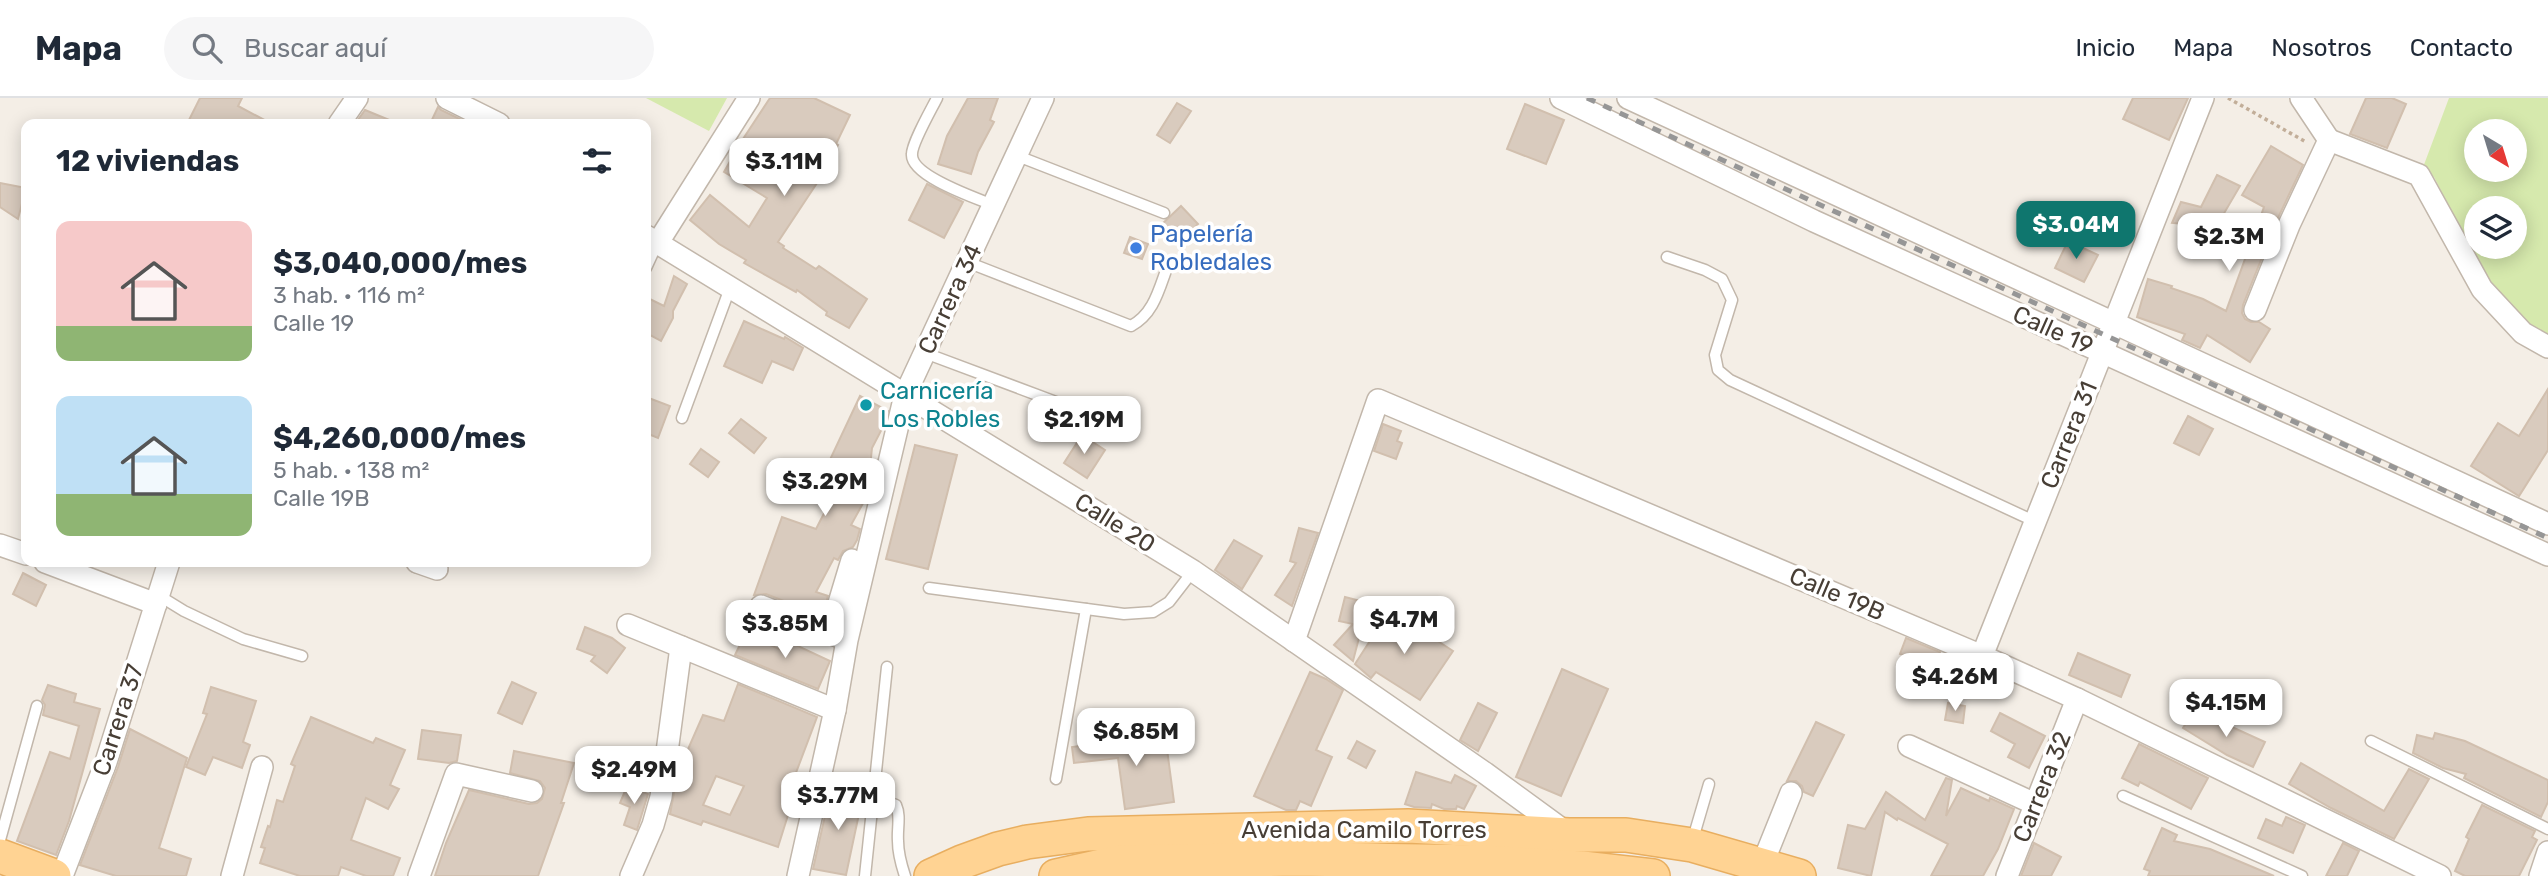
<!DOCTYPE html>
<html lang="es">
<head>
<meta charset="utf-8">
<style>
  body { margin:0; font-family:Rubik,sans-serif; background:#f6f6f7; color:#1f2937; height:100vh; display:flex; flex-direction:column; font-size:26px; white-space:nowrap }
  * { box-sizing:border-box; margin:0 }
  p { font-size:23px; color:#747a83 }
  .icon { flex:none; width:38px; height:38px; fill:none; stroke:currentColor; stroke-width:2; stroke-linecap:round; stroke-linejoin:round }
  .map { position:relative; flex:1; overflow:hidden }
  .sheet { position:absolute; left:21px; top:21px; width:630px; height:448px; display:flex; flex-direction:column; background:#fff; border-radius:14px; box-shadow:0 4px 18px #0003 }
  .sheet>* { flex:none }
  .needle { width:46px; rotate:142deg }
  .fabs { position:absolute; left:2464px; top:21px; display:grid; gap:14px }
  .fabs a { display:grid; place-items:center; width:63px; height:63px; border-radius:50%; background:#fff; box-shadow:0 4px 18px #0003; font-size:35px }
  .price { position:absolute; translate:-50% -60px; padding:0 16px; border-radius:14px; background:#fff; color:#222; font-size:23px; line-height:46px; filter:drop-shadow(0 2px 4px #0008) }
  .price::after { content:''; position:absolute; left:50%; top:42px; width:21px; height:16px; margin-left:-10px; background:inherit; clip-path:polygon(0 0,100% 0,50% 100%) }
  .price.on { background:#0f766e; color:#fff }
  ul { padding:0; list-style:none }
  li { display:flex; align-items:center; gap:21px; height:175px; padding:0 35px }
  li span { display:grid; place-items:center; flex:none; width:196px; height:140px; border-radius:14px; color:#555 }
  li>.icon { margin-inline-start:auto }
  span .icon { width:84px; height:84px; fill:#fffc; stroke-width:1 }
  li b { font-size:30px }
  h2 { display:flex; justify-content:space-between; align-items:center; height:84px; padding:0 35px; font-size:30px }
  header { display:flex; align-items:center; gap:42px; box-sizing:border-box; height:98px; padding:0 35px; background:#fff; border-bottom:2px solid #e0e1e3 }
  header strong { font-size:33px }
  nav { display:flex; gap:38px; margin-inline-start:auto; font-size:24px }
  .search { width:490px; height:63px; background:#f6f6f7; display:flex; align-items:center; gap:18px; box-sizing:border-box; padding:0 24px; border-radius:38px; color:#747a83; font-size:26px }
  .map>svg:first-child { display:block }
  .green { fill:#d6e9ad; fill-rule:evenodd }
  .building { fill:#d9cbbe; stroke:#d1bfae; stroke-width:2; fill-rule:evenodd }
  .lines { fill:none; stroke-linecap:round; stroke-linejoin:round }
  .service-casing { stroke:#c2b7ab; stroke-width:13 }
  .minor-casing { stroke:#c2b7ab; stroke-width:24 }
  .primary-casing { stroke:#e8ae60; stroke-width:36 }
  .path { stroke:#c2ae99; stroke-width:3.5; stroke-dasharray:3.5 3.5; stroke-linecap:butt }
  .service { stroke:#fff; stroke-width:10 }
  .minor { stroke:#fff; stroke-width:21 }
  .primary { stroke:#ffd393; stroke-width:33 }
  .rail { stroke:#969696; stroke-width:5; stroke-dasharray:9 9; stroke-linecap:butt }
  .shop-dot { fill:#3f7fe0; stroke:#fff; stroke-width:2.5 }
  .culture-dot { fill:#0f9aa8; stroke:#fff; stroke-width:2.5 }
  .labels { text-anchor:middle; dominant-baseline:central; stroke-width:7; stroke-linejoin:round; paint-order:stroke }
  .shop-label { font-size:24px; fill:#366cbe; stroke:#fff; text-anchor:start }
  .street-label { font-size:24px; fill:#473e35; stroke:#fff }
  .culture-label { font-size:24px; fill:#0d838f; stroke:#fff; text-anchor:start }
</style>
</head>
<body>
<header>
<strong>Mapa</strong>
<div class="search"><svg class="icon" aria-label="search" viewBox="0 0 24 24"><circle cx="10" cy="10" r="6"/><path d="M15 15l6 6"/></svg>Buscar aquí</div>
<nav><a>Inicio</a><a>Mapa</a><a>Nosotros</a><a>Contacto</a></nav>
</header>
<div class="map">
<svg width="2548" height="778" viewBox="0 0 2548 778">
  <rect width="100%" height="100%" fill="#f4eee6"/>
  <g class="green">
    <polygon points="646,0 727,0 709,33"/>
    <path d="M2449 0H2548V239C2483 209 2464 137 2434 79L2422 72ZM2476 33H2515V72H2476ZM2476 110H2515V149H2476Z"/>
  </g>
  <g class="building">
    <polygon points="200,0 242,0 238,8 272,26 187,26"/>
    <polygon points="770,0 814,0 850,17 836,46 838,47 821,79 778,144 784,148 783,150 816,171 819,168 867,201 849,230 826,217 827,214 797,192 796,194 744,165 746,162 719,146 690,122 710,97 749,129 767,100 724,74 741,44"/>
    <polygon points="968,0 998,0 990,22 994,24 978,54 971,76 938,66 947,38"/>
    <polygon points="2133,0 2188,0 2169,42 2123,21"/>
    <polygon points="2366,0 2392,0 2406,6 2387,50 2350,36"/>
    <polygon points="1177,5 1191,13 1170,45 1157,37"/>
    <polygon points="1525,6 1564,22 1546,66 1507,51"/>
    <polygon points="438,9 441,12 470,26 430,26"/>
    <polygon points="365,12 399,26 355,26"/>
    <polygon points="2271,48 2303,67 2277,122 2243,207 2242,215 2245,221 2251,224 2259,224 2270,231 2250,264 2207,237 2200,250 2182,242 2185,236 2137,219 2148,181 2172,188 2171,190 2203,201 2226,213 2264,109 2242,97"/>
    <polygon points="2217,77 2240,88 2216,129 2172,125 2181,104 2201,109"/>
    <polygon points="0,85 26,90 18,121 0,109"/>
    <polygon points="927,86 963,104 944,140 909,122"/>
    <polygon points="1181,108 1198,126 1178,146 1160,128"/>
    <polygon points="1130,139 1148,146 1142,161 1124,155"/>
    <polygon points="2068,143 2098,157 2084,184 2055,170"/>
    <polygon points="674,178 687,186 673,213 673,220 661,243 646,235 646,199 664,208"/>
    <polygon points="744,223 784,241 785,239 803,250 793,272 772,263 762,285 724,268"/>
    <polygon points="2548,291 2548,352 2519,398 2471,368 2498,325 2519,338"/>
    <polygon points="860,298 888,313 884,327 872,350 867,398 851,427 860,431 857,442 853,449 843,453 838,462 834,460 816,494 828,498 822,518 766,496 754,497 782,419 816,431 837,390 818,380 826,365 828,366"/>
    <polygon points="646,299 670,308 658,340 646,335"/>
    <polygon points="2188,318 2213,331 2199,357 2174,345"/>
    <polygon points="741,321 766,340 754,355 729,335"/>
    <polygon points="1383,326 1401,333 1397,343 1402,345 1396,361 1374,353"/>
    <polygon points="1082,337 1105,352 1087,380 1064,365"/>
    <polygon points="915,347 957,357 928,471 886,461"/>
    <polygon points="701,351 719,364 708,379 690,366"/>
    <polygon points="1299,430 1318,435 1292,508 1275,497 1296,465 1290,463"/>
    <polygon points="1234,442 1262,458 1242,491 1215,472"/>
    <polygon points="23,475 46,487 36,508 13,496"/>
    <polygon points="1345,499 1368,505 1353,563 1334,547 1353,526 1339,523"/>
    <polygon points="1390,512 1453,553 1420,602 1376,574 1371,580 1355,566"/>
    <polygon points="585,529 612,540 625,550 607,575 591,563 595,558 577,551"/>
    <polygon points="745,536 779,551 783,541 830,563 818,591 735,557"/>
    <polygon points="1906,540 1940,554 1934,569 1900,556"/>
    <polygon points="2078,555 2130,577 2121,599 2069,577"/>
    <polygon points="1562,571 1608,591 1561,698 1516,679"/>
    <polygon points="1310,574 1326,581 1343,592 1316,652 1332,659 1311,708 1300,703 1296,712 1286,712 1254,698"/>
    <polygon points="512,584 536,595 522,626 498,615"/>
    <path d="M738 586 817 619 794 680 799 682 778 749 703 723 701 727 670 716 678 674 703 617 724 623ZM716 678 744 688 730 717 703 707Z"/>
    <polygon points="48,587 76,596 74,604 100,611 69,723 56,757 17,743 50,654 70,661 79,628 43,617 45,607 42,602"/>
    <polygon points="211,589 256,603 243,644 250,647 242,670 213,659 205,677 186,669 207,616 203,615"/>
    <polygon points="1478,605 1497,615 1478,653 1460,642"/>
    <polygon points="1948,605 1965,608 1963,625 1945,622"/>
    <polygon points="2194,612 2222,629 2223,625 2265,644 2253,669 2227,657 2183,630"/>
    <polygon points="2000,615 2045,638 2029,670 2008,659 2015,646 1991,633"/>
    <polygon points="311,619 373,645 376,640 405,652 390,687 399,691 388,711 366,700 351,742 400,760 393,778 366,778 341,769 338,778 300,778 260,765 265,750 261,749 268,728 270,729 277,702 283,704 295,668 291,666"/>
    <polygon points="1816,624 1844,637 1813,698 1804,694 1802,688 1796,683 1787,683"/>
    <polygon points="130,631 187,660 159,750 191,761 186,778 116,778 80,767 118,669"/>
    <polygon points="422,632 461,637 457,663 449,665 418,661"/>
    <polygon points="2435,635 2465,643 2548,682 2548,704 2541,719 2464,680 2466,676 2443,670 2413,655 2417,637 2433,641"/>
    <polygon points="1165,636 1174,704 1125,711 1118,660 1074,665 1072,649"/>
    <polygon points="1357,643 1375,653 1366,670 1348,660"/>
    <polygon points="2139,646 2208,680 2191,711 2140,684 2138,688 2122,680"/>
    <polygon points="514,653 574,665 561,705 564,705 538,778 435,778 446,745 469,692 529,706 537,705 542,701 545,690 540,683 510,675"/>
    <polygon points="2301,665 2384,713 2409,671 2429,681 2394,741 2331,710 2289,686"/>
    <polygon points="1416,674 1451,685 1455,677 1476,688 1464,711 1457,708 1456,711 1444,711 1432,706 1431,710 1414,709 1405,706"/>
    <polygon points="1946,680 1952,682 1946,718 1961,690 1989,703 1990,700 2014,711 1998,751 1983,778 1931,778 1948,746 1898,720 1897,722 1885,714 1871,778 1838,770 1848,727 1865,731 1886,694 1925,722"/>
    <polygon points="627,688 648,696 637,732 624,727 630,709 620,705"/>
    <polygon points="831,691 863,697 846,777 813,771"/>
    <polygon points="2482,707 2535,733 2532,739 2537,742 2519,778 2465,778 2455,773 2469,741 2466,739"/>
    <polygon points="2286,719 2305,727 2293,755 2258,740 2266,721 2282,728"/>
    <polygon points="2162,730 2177,737 2174,743 2210,751 2274,778 2148,778 2150,773 2144,771"/>
    <polygon points="2034,745 2061,759 2051,778 2021,778"/>
    <polygon points="2343,745 2359,753 2347,778 2326,778"/>
  </g>
  <g class="lines">
    <defs>
      <g id="service">
        <path d="M937 0C931 12 912 45 912 56 910 78 976 100 993 107"/>
        <polyline points="1015,57 1164,115"/>
        <polyline points="1667,159 1705,172 1722,181 1732,202 1715,257 1718,272 1730,282 2034,423"/>
        <path d="M967 164 1131 228C1154 216 1159 191 1168 167"/>
        <polyline points="646,170 657,146"/>
        <polyline points="925,255 1056,304"/>
        <polyline points="682,320 730,190"/>
        <polyline points="929,490 1124,516 1153,514 1169,504 1193,473"/>
        <polyline points="158,497 184,513 243,541 302,558"/>
        <polyline points="2371,643 2548,731"/>
        <polyline points="1056,681 1086,511"/>
        <path d="M872 698 896 707C901 718 897 731 898 743 898 755 901 766 905 778"/>
        <polyline points="2123,698 2302,778"/>
        <polyline points="0,742 37,608"/>
        <polyline points="1692,744 1709,686"/>
        <polyline points="865,778 887,569"/>
      </g>
      <g id="minor">
        <polyline points="447,0 499,26"/>
        <polyline points="1561,0 1814,123 2548,457"/>
        <polyline points="1628,0 2548,426"/>
        <polyline points="339,26 357,0"/>
        <polyline points="2329,42 2419,77 2482,191 2523,235 2548,249"/>
        <polyline points="646,138 1193,473 1485,675 1567,735"/>
        <polyline points="657,146 749,0"/>
        <polyline points="2255,212 2289,127 2329,42 2301,0"/>
        <polyline points="0,447 26,456"/>
        <polyline points="45,464 156,506"/>
        <polyline points="417,464 437,471"/>
        <polyline points="761,508 840,539"/>
        <polyline points="628,527 835,612"/>
        <polyline points="830,535 852,462"/>
        <polyline points="1294,543 1378,302 1982,558 2077,601 2440,778"/>
        <polyline points="1982,558 2203,0"/>
        <polyline points="1909,648 2035,706"/>
        <polyline points="1762,767 1791,695"/>
        <polyline points="62,778 106,664 169,464"/>
        <polyline points="232,778 262,669"/>
        <polyline points="419,778 456,676 532,693"/>
        <polyline points="631,778 653,727 661,699 681,549"/>
        <polyline points="798,778 835,612 847,542 905,297 1043,0"/>
        <polyline points="2007,778 2077,601"/>
        <polyline points="2540,778 2548,754"/>
      </g>
      <g id="primary">
        <polyline points="0,758 54,778"/>
        <polyline points="931,778 962,764 998,751 1027,744 1088,736 1408,728 1569,737 1626,737 1692,747 1799,778"/>
        <polyline points="1056,778 1119,764 1295,761 1484,764 1582,770 1653,778"/>
      </g>
    </defs>
    <use href="#service" class="service-casing"/>
    <use href="#minor" class="minor-casing"/>
    <use href="#primary" class="primary-casing"/>
    <polyline class="path" points="2228,0 2306,44"/>
    <use href="#service" class="service"/>
    <use href="#minor" class="minor"/>
    <use href="#primary" class="primary"/>
    <polyline class="rail" points="1587,0 2548,440"/>
  </g>
  <circle class="shop-dot" cx="1136" cy="150" r="7"/>
  <circle class="culture-dot" cx="866" cy="307" r="7"/>
  <g class="labels">
    <g class="shop-label">
      <text x="1150" y="136">Papelería<tspan x="1150" dy="28">Robledales</tspan></text>
    </g>
    <g class="street-label">
      <text transform="translate(950 201) rotate(-65)">Carrera 34</text>
      <text transform="translate(2053 232) rotate(24)">Calle 19</text>
      <text transform="translate(2069 337) rotate(-68)">Carrera 31</text>
      <text transform="translate(1115 425) rotate(32)">Calle 20</text>
      <text transform="translate(1837 496) rotate(23)">Calle 19B</text>
      <text transform="translate(118 622) rotate(-72)">Carrera 37</text>
      <text transform="translate(2042 689) rotate(-68)">Carrera 32</text>
      <text x="1364" y="732">Avenida Camilo Torres</text>
    </g>
    <g class="culture-label">
      <text x="880" y="293">Carnicería<tspan x="880" dy="28">Los Robles</tspan></text>
    </g>
  </g>
</svg>
<div class="fabs">
<a><svg class="needle" viewBox="-14 -14 28 28"><path d="M0-13l5 13h-10z" fill="#e53935"/><path d="M0 13l5-13h-10z" fill="#747a83"/></svg></a>
<a><svg class="icon" aria-label="layers" viewBox="0 0 24 24"><path d="M12 4l9 5-9 5-9-5zM3 14l9 5 9-5"/></svg></a>
</div>
<b class="price" style="left:784px;top:100px">$3.11M</b>
<b class="price on" style="left:2076px;top:163px">$3.04M</b>
<b class="price" style="left:2229px;top:175px">$2.3M</b>
<b class="price" style="left:1084px;top:358px">$2.19M</b>
<b class="price" style="left:825px;top:420px">$3.29M</b>
<b class="price" style="left:1404px;top:558px">$4.7M</b>
<b class="price" style="left:785px;top:562px">$3.85M</b>
<b class="price" style="left:1955px;top:615px">$4.26M</b>
<b class="price" style="left:2226px;top:641px">$4.15M</b>
<b class="price" style="left:1136px;top:670px">$6.85M</b>
<b class="price" style="left:634px;top:708px">$2.49M</b>
<b class="price" style="left:838px;top:734px">$3.77M</b>
<section class="sheet">
<h2>12 viviendas<svg class="icon" aria-label="filters" viewBox="0 0 24 24"><path d="M4 7h16M4 17h16"/><circle cx="9" cy="7" r="2"/><circle cx="15" cy="17" r="2"/></svg></h2>
<ul>
<li><span style="background:linear-gradient(#f6c9c9 75%,#8fb573 0)"><svg class="icon" aria-label="home" viewBox="0 0 24 24"><path d="M3 11l9-7 9 7M6 9v11h12V9"/></svg></span><div><b>$3,040,000/mes</b><p>3 hab. · 116 m²</p><p>Calle 19</p></div></li>
<li><span style="background:linear-gradient(#bfe0f5 70%,#8fb573 0)"><svg class="icon" aria-label="home" viewBox="0 0 24 24"><path d="M3 11l9-7 9 7M6 9v11h12V9"/></svg></span><div><b>$4,260,000/mes</b><p>5 hab. · 138 m²</p><p>Calle 19B</p></div></li>
</ul>
</section>
</div>
</body>
</html>
